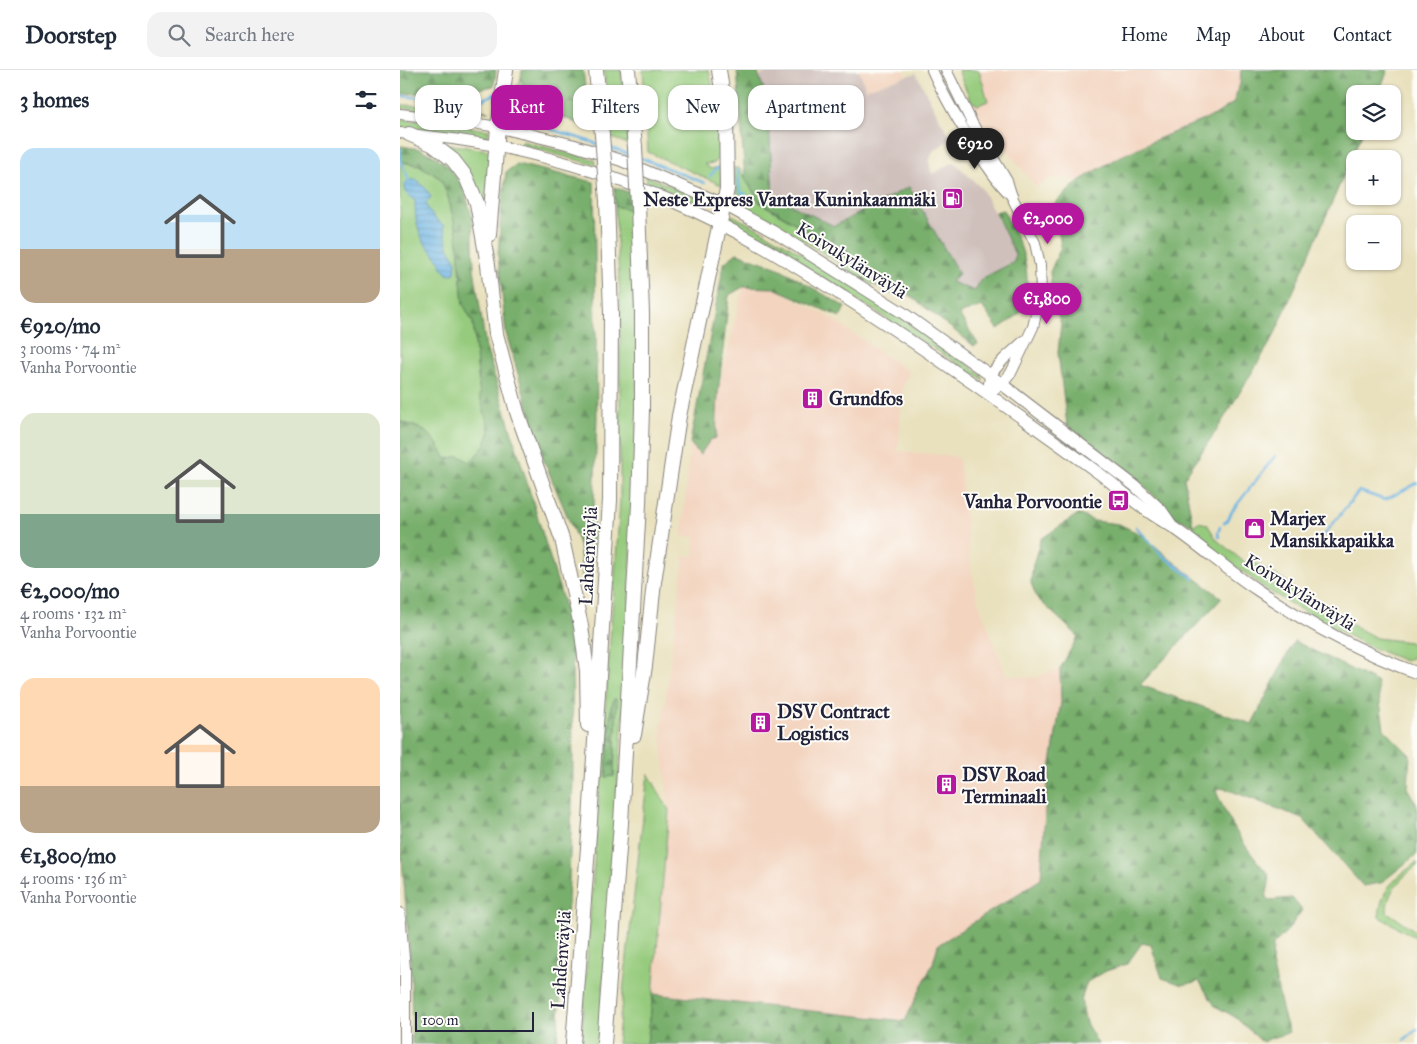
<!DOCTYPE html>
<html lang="en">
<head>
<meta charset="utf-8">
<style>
  body { margin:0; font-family:"IM FELL Great Primer",serif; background:#f2f2f3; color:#1f2937; height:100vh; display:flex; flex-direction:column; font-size:19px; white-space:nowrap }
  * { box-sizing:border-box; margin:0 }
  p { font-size:16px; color:#747a83 }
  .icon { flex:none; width:28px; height:28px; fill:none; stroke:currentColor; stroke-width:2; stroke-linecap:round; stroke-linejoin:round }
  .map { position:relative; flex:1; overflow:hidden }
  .panel { display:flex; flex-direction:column; background:#fff; width:400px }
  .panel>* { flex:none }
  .guide { position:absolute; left:15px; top:15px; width:475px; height:45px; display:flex; gap:10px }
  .tools { position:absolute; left:946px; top:15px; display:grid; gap:10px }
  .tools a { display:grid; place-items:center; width:55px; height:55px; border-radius:10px; background:#fff; box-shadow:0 1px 4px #0004; font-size:25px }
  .scale { position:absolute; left:15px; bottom:12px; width:119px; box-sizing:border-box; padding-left:5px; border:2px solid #22223b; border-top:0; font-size:14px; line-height:18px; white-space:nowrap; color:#22223b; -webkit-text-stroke:4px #fdfcf7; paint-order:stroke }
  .price { position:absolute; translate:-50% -42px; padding:0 11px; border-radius:18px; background:#b5179e; color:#fff; font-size:16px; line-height:32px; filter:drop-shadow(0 1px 2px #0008) }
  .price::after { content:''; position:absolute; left:50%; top:30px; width:15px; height:11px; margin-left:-8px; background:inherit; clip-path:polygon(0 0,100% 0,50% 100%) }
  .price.active { background:#222; color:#fff }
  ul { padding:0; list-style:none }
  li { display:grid; align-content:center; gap:10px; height:265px; padding:0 20px }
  li span { display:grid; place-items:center; height:155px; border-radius:15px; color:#555 }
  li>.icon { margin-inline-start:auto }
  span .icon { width:90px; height:90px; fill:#fffc; stroke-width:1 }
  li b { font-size:21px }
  h2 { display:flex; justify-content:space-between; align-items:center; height:60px; padding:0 20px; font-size:21px }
  .pill { padding:0 18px; border-radius:15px; background:#fff; box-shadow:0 1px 4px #0004; font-size:18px; line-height:45px }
  .pill.active { background:#b5179e; color:#fff }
  header { display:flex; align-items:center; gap:30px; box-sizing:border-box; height:70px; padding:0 25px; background:#fff; border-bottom:1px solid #e0e1e3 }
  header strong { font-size:24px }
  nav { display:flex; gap:28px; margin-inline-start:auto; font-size:18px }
  .search { width:350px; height:45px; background:#f2f2f3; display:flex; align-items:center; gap:12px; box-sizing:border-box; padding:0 18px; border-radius:15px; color:#747a83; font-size:19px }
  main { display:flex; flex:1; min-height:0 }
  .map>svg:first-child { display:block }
  .built { fill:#f3d4bf }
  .industrial { fill:#cfc0bb }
  .grass { fill:#96cb7d; stroke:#5c765c; fill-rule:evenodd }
  .forest { fill:url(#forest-firs); stroke:#4d6854 }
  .water { fill:url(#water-rules); stroke:#466a8e }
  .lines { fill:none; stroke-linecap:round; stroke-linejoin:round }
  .stream { stroke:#6bb3e2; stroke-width:2.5 }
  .secondary-casing { stroke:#86827c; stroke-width:12 }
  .primary-casing { stroke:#86827c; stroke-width:13 }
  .highway-casing { stroke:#86827c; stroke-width:16 }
  .secondary { stroke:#fff; stroke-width:10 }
  .primary { stroke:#fff; stroke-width:11 }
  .highway { stroke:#fff; stroke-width:14 }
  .highway-bridge-casing { stroke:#86827c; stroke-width:16; stroke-linecap:butt }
  .highway-bridge { stroke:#fff; stroke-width:14 }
  .labels { text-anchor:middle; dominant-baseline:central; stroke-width:4; stroke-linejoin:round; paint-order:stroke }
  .poi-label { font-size:19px; font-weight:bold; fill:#22223b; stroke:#fdfcf7; text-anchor:start }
  .street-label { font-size:19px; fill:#22223b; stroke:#fdfcf7 }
</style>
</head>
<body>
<header>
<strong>Doorstep</strong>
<div class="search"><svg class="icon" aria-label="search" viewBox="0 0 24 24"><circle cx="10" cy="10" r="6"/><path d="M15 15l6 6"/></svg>Search here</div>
<nav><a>Home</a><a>Map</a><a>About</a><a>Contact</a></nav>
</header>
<main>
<section class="panel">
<h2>3 homes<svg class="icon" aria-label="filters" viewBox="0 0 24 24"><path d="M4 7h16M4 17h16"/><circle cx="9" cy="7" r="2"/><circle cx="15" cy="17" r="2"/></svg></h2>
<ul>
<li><span style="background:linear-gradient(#bfe0f5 65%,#b9a48a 0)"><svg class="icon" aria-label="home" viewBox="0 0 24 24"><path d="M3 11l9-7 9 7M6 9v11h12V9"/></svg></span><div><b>€920/mo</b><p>3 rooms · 74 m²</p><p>Vanha Porvoontie</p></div></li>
<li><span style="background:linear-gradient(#dfe7d0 65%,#7fa58c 0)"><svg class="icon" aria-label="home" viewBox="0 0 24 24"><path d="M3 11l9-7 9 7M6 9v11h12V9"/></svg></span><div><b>€2,000/mo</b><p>4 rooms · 132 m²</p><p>Vanha Porvoontie</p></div></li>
<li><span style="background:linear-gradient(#ffd9b3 70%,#b9a48a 0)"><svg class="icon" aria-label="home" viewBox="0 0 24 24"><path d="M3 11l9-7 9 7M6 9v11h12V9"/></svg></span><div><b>€1,800/mo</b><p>4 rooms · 136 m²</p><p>Vanha Porvoontie</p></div></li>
</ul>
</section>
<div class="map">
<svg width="1017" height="974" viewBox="0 0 1017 974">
  <defs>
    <pattern id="forest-firs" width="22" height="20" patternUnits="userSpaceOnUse" patternTransform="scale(1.25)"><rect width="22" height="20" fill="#78af6c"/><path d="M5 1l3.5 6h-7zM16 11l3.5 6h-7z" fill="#628e5a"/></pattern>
    <pattern id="water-rules" width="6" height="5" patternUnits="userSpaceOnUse" patternTransform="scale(1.25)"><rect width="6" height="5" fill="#6bb3e2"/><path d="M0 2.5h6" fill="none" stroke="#5891b8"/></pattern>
  </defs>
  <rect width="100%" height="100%" fill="#fdfcf7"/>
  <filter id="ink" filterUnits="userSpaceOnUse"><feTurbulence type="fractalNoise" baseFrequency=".02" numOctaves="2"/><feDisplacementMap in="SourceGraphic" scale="10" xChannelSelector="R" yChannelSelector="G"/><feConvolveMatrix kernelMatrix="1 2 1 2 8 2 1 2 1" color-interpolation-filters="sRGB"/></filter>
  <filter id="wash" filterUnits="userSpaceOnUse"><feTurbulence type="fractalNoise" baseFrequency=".0096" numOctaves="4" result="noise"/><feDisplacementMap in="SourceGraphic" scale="20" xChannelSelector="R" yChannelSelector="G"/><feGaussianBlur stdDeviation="1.12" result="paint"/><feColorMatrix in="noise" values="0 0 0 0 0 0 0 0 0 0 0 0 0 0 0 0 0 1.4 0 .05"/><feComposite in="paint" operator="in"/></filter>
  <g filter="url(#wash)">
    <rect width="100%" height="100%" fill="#e9e1be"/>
    <g class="built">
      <polygon points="459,0 504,0 506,6 466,19"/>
      <polygon points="579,0 841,0 840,14 833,33 815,45 753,71 727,85 715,89 679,111 652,107 636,117 600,71 591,74 571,31 578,35 588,30"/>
      <polygon points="343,217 374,218 434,250 509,302 503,318 498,381 554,386 559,390 571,498 578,531 606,605 634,608 660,599 661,632 646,724 642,809 538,875 538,894 505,951 253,924 269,740 261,664 284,486 294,486 295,467 282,466 290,373 300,385 310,370 316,368 318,324"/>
    </g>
    <polygon class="industrial" points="374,0 459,0 466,19 516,3 540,50 552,68 533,81 529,92 532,104 554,92 582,119 615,184 614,192 581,209 575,221 551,212 509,117 434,156 373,126 368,32 359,6"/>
    <g class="grass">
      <polygon points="204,0 221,0 228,74 212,68 210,61"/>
      <polygon points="243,0 309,0 318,42 320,82 315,93 304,94 311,99 322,96 321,115 248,82"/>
      <polygon points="558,0 579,0 588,31 578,35 571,31"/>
      <polygon points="121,8 129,26 147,29 153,43 126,39 120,31 115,21"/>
      <polygon points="0,35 41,36 89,41 63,44 0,38"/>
      <polygon points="0,49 89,60 87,68 0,57"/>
      <polygon points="122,71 195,90 196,95 121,75"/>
      <polygon points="41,73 93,81 86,147"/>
      <path d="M0 92 19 95 41 109 48 127 57 163 63 234 73 252 80 326 90 362 83 378 70 392 59 386 46 389C42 383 39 377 35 371 27 359 13 356 0 351Z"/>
      <polygon points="333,98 339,98 360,133 415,165 483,211 498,218 493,225 468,212 381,156 349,139 337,122"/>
      <polygon points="246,106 300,128 298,133 247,112"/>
      <path d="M215 136 232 140 236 228 237 346 226 605 199 974H181L220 432V228ZM215 628 217 631 214 706 206 707 211 637Z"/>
      <path d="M332 145C403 181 471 226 535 273 549 282 575 297 584 309L580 308 397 191 328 153Z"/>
      <polygon points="798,452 807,454 817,470 844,492 855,493 889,513 895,523 976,568 1010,572 1015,578 1012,588 1005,591 968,576 915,548 869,521 806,475 793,456"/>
      <polygon points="248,703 269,740 253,924 247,974 217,974"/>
      <path d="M1017 792V796C1002 807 986 822 987 842L1017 862V868L979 847C982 816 995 809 1017 792Z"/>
    </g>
    <g class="forest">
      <polygon points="0,0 96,0 94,16 62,22 0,24"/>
      <polygon points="122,0 183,0 187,32 186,57 153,43 147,29 129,26 121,8"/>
      <path d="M337 0H357L368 32 373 126 434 156 509 117 559 204 551 212 575 221 581 209 614 192 615 184 595 142 603 140C617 167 628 185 627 217 627 223 627 231 625 236 620 246 606 253 598 259L582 236 559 244 578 274 574 276 512 227 459 196 415 165 360 132 345 109Z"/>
      <polygon points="841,0 988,0 978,24 955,24 955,61 963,61 873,268 818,358 784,408 793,456 775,447 731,403 667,355 658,283 661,253 653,235 650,202 661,177 655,133 679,111 715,89 753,71 815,45 833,33 840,14"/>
      <path d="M1 76 20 79 36 87 48 96 62 115 72 146 74 198 86 278 172 560 173 711 168 832 157 974H12L11 903 0 763V352C13 356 27 359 35 371 39 377 42 383 46 389L59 386 70 392 83 378 90 362 80 327 73 252 63 234 57 163 48 127 41 109 19 95 0 91Z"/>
      <polygon points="117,94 194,112 197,348 191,522 183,513 179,474 143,388 106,263 98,186 101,142 106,102"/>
      <polygon points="214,117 231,123 232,140 215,136"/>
      <polygon points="337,183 381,199 445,237 440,247 374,218 343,217 329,225 318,324 316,368 310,370 300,385 290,373 324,193"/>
      <path d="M678 444 694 451 719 454 744 466 771 490 822 528 740 615 852 654 894 571 977 612 984 659 1010 685 1008 719 1017 735V784L981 813 963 816 902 748 826 719 818 718 816 721C826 747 848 784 868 803L869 814 866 827 869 830 892 828 902 840 888 860 873 875 872 893 883 943 889 962C880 967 872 966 864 972L860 970 835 947 815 936 799 911 783 915 762 908 751 875 742 873 727 894 706 901 687 912 681 930 686 953 698 974H247L253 924 505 951 533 893 538 875 641 809 646 724 661 632 660 599 678 566 637 528 631 513 633 494 641 469Z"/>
      <polygon points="215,628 217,630 214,706 206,707 211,637"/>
    </g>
    <path class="water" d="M9 110H17L26 119 31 127 26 133C28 142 35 149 43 155L48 177 56 191 55 203 49 205C42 201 42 195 38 189 34 183 29 179 25 173 17 161 15 146 15 131L5 122 4 114Z"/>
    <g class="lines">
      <g class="stream">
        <polyline points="0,26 77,32 95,24"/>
        <polyline points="114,27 119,30 120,40 136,43"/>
        <polyline points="137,55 198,74"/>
        <polyline points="208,77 231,85"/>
        <polyline points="1,79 0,90 9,110"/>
        <polyline points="241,88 305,113"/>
        <polyline points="338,100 340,120 342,123 346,124"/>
        <polyline points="310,106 317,98 319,98"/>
        <polyline points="824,453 828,450 832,441 875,386"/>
        <polyline points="736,457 762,485 794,509"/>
        <polyline points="819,467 818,463 820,457"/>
        <polyline points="916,475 959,421 985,430 1017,413"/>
        <polyline points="1004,970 1017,959"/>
      </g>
    </g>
  </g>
  <g filter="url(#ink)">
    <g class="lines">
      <defs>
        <g id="secondary">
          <path d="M532 0C546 31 563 59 581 87 591 101 599 115 612 126"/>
          <polyline points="546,0 572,53 607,111 612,127 635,173 640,195 641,223 633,257 611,303 602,314 588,323"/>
          <polyline points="0,44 47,49 98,57"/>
          <polyline points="0,63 53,69 97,76"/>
          <polyline points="588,323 590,305 604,289 624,271"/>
          <polyline points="0,843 5,899 5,974"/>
        </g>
        <g id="primary">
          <polyline points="98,57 173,75 220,90 323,134 374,162 503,243 590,305 735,416 761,440 770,453"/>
          <path d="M97 76C159 89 218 107 276 133 335 158 390 193 444 227 532 283 616 343 700 404 719 418 736 434 756 447 762 451 768 454 774 458 802 477 827 500 856 519 906 553 961 582 1017 603"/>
        </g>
        <g id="highway">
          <polyline points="196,0 202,65"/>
          <polyline points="228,0 235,77"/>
          <polyline points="9,64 32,74 53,90 66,107 77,133 88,195 96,264 117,342 162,469 181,556 187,601 188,655"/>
          <polyline points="89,165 98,57 106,0"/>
          <polyline points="234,665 245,596 254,512 279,346 327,119 326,47 319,0"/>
          <polyline points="173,974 190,751 210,430 211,243 207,131"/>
          <polyline points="204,974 221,753 239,434 242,340 242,243 238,136"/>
        </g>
      </defs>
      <use href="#secondary" class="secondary-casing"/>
      <use href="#primary" class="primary-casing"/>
      <use href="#highway" class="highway-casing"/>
      <use href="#secondary" class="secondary"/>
      <use href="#primary" class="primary"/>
      <use href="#highway" class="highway"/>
      <defs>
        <g id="highway-bridge">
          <polyline points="202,65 207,131"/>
          <polyline points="235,77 238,136"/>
        </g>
      </defs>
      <use href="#highway-bridge" class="highway-bridge-casing"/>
      <use href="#highway-bridge" class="highway-bridge"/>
    </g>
  </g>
  <defs>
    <symbol id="fuel-square" viewBox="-11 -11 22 22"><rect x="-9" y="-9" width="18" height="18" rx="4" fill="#b5179e" stroke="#fdfcf7"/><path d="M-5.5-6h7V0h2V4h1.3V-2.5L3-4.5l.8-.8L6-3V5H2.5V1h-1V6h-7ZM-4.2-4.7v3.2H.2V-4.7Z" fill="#fff"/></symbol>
    <symbol id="building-square" viewBox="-11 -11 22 22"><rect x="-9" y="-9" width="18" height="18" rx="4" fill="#b5179e" stroke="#fdfcf7"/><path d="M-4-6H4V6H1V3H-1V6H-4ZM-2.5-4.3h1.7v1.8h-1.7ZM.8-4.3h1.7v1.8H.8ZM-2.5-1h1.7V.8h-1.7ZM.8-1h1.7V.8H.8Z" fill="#fff"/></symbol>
    <symbol id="bus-square" viewBox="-11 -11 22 22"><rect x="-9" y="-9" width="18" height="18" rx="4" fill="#b5179e" stroke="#fdfcf7"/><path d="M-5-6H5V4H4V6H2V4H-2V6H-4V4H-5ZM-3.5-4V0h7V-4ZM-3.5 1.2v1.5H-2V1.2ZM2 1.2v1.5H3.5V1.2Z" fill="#fff"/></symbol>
    <symbol id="shop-square" viewBox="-11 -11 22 22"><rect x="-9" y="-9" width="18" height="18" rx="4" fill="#b5179e" stroke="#fdfcf7"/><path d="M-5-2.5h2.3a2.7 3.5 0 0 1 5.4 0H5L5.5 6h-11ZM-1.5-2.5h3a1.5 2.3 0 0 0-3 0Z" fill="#fff"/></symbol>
  </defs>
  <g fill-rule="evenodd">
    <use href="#fuel-square" x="540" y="116" width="25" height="25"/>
    <use href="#building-square" x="400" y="316" width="25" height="25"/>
    <use href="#bus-square" x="706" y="418" width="25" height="25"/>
    <use href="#shop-square" x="842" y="446" width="25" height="25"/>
    <use href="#building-square" x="348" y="640" width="25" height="25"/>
    <use href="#building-square" x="534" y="702" width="25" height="25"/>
  </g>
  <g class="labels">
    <g class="poi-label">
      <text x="536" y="129" text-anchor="end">Neste Express Vantaa Kuninkaanmäki</text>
      <text x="429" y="328">Grundfos</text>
      <text x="702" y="431" text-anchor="end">Vanha Porvoontie</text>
      <text x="870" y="448">Marjex<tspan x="870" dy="22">Mansikkapaikka</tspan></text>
      <text x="377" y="641">DSV Contract<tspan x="377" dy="22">Logistics</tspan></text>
      <text x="562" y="704">DSV Road<tspan x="562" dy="22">Terminaali</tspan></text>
    </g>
    <g class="street-label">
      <text transform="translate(452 190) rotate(32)">Koivukylänväylä</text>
      <text transform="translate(188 486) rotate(-87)">Lahdenväylä</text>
      <text transform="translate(900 522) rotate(32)">Koivukylänväylä</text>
      <text transform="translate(161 890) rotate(-86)">Lahdenväylä</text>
    </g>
  </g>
</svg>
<div class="tools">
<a><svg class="icon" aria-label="layers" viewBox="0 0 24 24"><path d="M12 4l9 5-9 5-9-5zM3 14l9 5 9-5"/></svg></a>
<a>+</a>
<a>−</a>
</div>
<div class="scale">100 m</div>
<b class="price active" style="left:575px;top:100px">€920</b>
<b class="price" style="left:648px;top:175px">€2,000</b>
<b class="price" style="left:647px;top:255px">€1,800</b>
<div class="guide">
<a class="pill">Buy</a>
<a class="pill active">Rent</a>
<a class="pill">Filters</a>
<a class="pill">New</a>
<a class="pill">Apartment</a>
</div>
</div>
</main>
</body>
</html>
